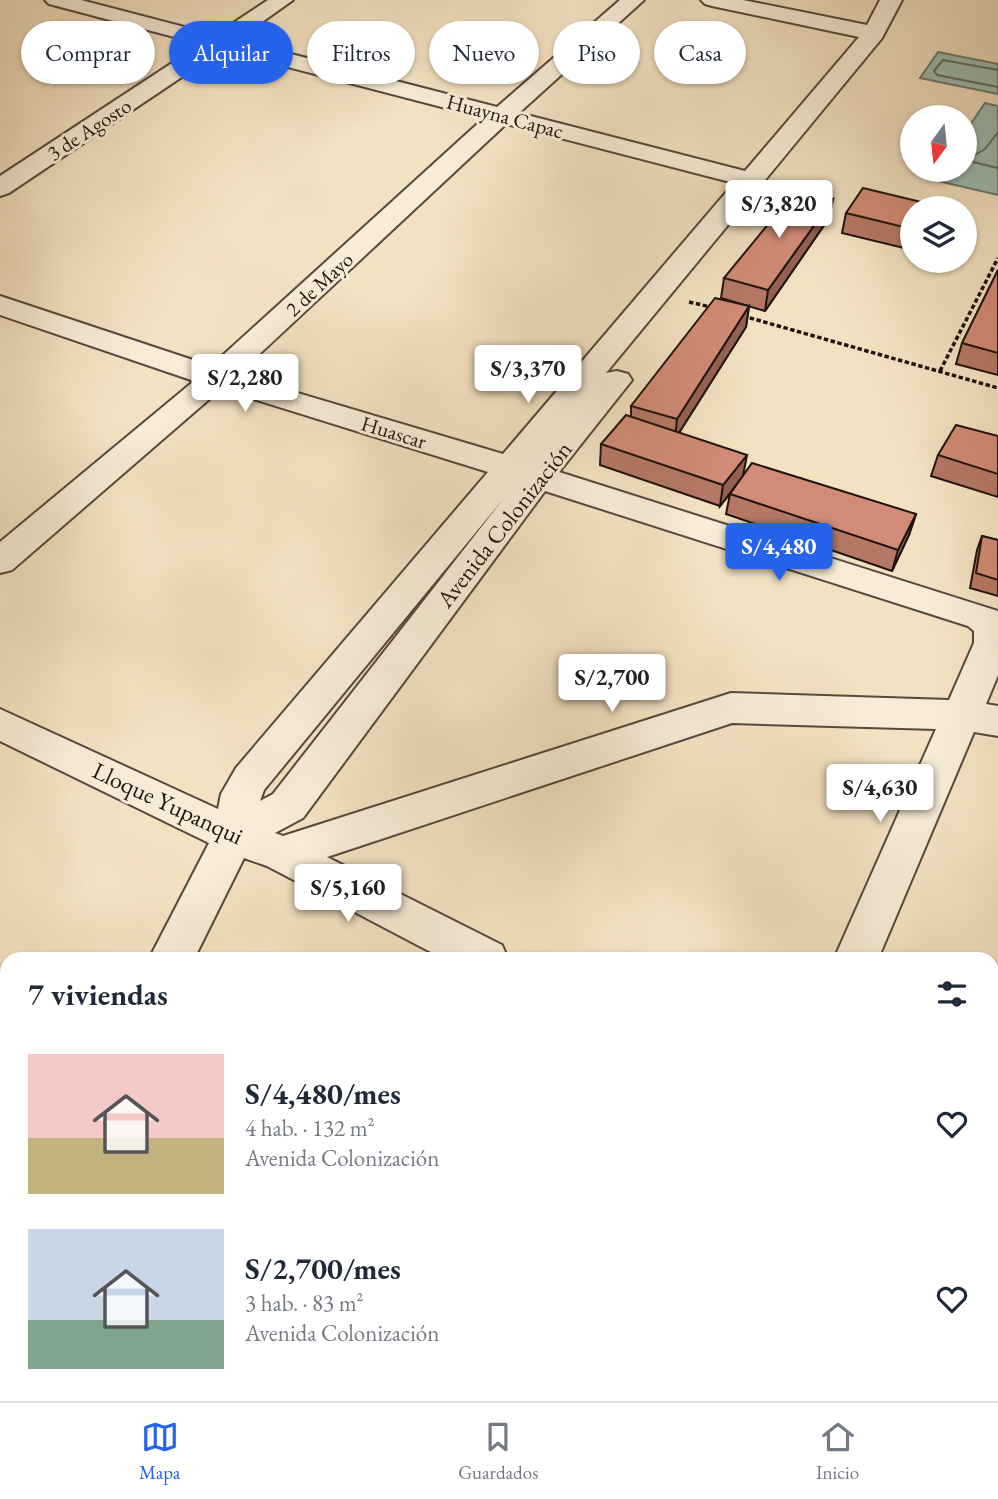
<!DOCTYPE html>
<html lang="es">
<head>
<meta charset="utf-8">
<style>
  body { margin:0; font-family:"EB Garamond",serif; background:#f2f2f3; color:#1f2937; height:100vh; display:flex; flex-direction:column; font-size:26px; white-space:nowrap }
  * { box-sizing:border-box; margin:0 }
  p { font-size:23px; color:#747a83 }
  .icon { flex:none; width:38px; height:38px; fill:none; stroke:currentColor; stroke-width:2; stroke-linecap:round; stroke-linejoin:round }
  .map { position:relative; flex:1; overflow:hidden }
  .sheet { position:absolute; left:0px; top:952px; width:999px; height:450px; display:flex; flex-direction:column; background:#fff; border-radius:21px 21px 0 0; box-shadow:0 2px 5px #0004 }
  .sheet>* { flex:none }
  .guide { position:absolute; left:21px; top:21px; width:957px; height:63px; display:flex; gap:14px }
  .needle { width:46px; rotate:195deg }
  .tools { position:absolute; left:900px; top:105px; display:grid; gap:14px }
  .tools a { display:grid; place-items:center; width:77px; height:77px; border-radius:50%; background:#fff; box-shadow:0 2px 5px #0004; font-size:35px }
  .price { position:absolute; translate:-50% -60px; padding:0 16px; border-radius:7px; background:#fff; color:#222; font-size:23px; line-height:46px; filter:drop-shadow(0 2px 4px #0008) }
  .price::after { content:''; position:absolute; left:50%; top:42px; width:21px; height:16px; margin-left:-10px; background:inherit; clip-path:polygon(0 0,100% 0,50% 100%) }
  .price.on { background:#2563eb; color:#fff }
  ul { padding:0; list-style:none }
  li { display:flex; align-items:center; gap:21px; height:175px; padding:0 28px }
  li span { display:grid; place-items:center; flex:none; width:196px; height:140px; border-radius:0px; color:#555 }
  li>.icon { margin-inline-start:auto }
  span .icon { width:84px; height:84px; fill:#fffc; stroke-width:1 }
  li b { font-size:30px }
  h2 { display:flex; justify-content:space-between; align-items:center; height:84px; padding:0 28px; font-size:30px }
  .tag { padding:0 24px; border-radius:32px; background:#fff; box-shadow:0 2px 5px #0004; font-size:24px; line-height:63px }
  .tag.on { background:#2563eb; color:#fff }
  .tabs { display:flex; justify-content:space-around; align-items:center; height:98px; border-top:2px solid #e0e1e3; background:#fff; font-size:19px; color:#747a83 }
  .tabs a { display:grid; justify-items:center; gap:4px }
  .tabs .on { color:#2563eb }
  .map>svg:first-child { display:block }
  .water { fill:#9bbdb4; stroke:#6a7972; stroke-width:2 }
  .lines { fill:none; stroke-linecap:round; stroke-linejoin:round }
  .shore { stroke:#5e6862; stroke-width:2 }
  .minor-casing { stroke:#55483c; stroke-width:4 }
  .path { stroke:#20140f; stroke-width:3.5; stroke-dasharray:4.5 2.5; stroke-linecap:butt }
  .minor { fill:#f7ecd7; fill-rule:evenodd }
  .wall { fill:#b57865; stroke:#20140f; stroke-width:2 }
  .shaded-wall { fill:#936153; stroke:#20140f; stroke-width:2 }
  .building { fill:#d28b76; stroke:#20140f; stroke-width:2 }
  .labels { text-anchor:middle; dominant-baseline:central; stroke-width:6; stroke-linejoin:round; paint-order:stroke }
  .far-street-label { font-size:21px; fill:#20140f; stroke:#f7ecd7 }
  .street-label { font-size:24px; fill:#20140f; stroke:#f7ecd7 }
</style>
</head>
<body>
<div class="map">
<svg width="998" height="1401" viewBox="0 0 998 1401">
  <rect width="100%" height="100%" fill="#f3e2c2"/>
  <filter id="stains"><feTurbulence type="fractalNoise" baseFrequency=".00286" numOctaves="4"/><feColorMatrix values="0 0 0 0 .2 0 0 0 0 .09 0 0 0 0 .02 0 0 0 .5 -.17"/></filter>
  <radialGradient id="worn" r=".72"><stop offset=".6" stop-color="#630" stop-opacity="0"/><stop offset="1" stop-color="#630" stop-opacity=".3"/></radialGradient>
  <g class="water">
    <polygon points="938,52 998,64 998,94 920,78"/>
    <polygon points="985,103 998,106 998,195 934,180 941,170 964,170 964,134"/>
  </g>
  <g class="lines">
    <g class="shore">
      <polyline points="998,70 943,60 934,71 937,75 998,87"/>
      <polyline points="998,132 985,149 970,158 973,162 998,168"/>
    </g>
    <defs>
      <g id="minor">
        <path d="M45 0H81L215 35 268 0H293L237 40 497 107 620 0H644L519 113 745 171 859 37 712 6 705 4 701 0H743L867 25 880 0H902L882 38 606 373 617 371 628 374 632 380 559 472 998 611V675L986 704 998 706V736L974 732 878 959H834L936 729 732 723 327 857 502 945 508 959H444L267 866 244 858 194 959H149L209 843 0 741V709L218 809 221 794 236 768 488 472 221 389 12 570 0 573V542L194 381 0 315V296L211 366 484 118 222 50 9 193 0 196V176L201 44 49 4ZM506 124 734 183 503 454 237 375ZM545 491 968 626 974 631V643L949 700 731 693 283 836 275 833 303 818ZM504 498 273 794 260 801 264 790Z"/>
        <polygon points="992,1186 998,1188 998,1240 992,1237"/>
        <polygon points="7,1263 7,1328 0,1331 0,1266"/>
        <polygon points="303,1395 359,1395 358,1401 302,1401"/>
        <polygon points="907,1395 963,1395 965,1401 909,1401"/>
      </g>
    </defs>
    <use href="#minor" class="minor-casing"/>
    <g class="path">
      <polyline points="689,302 711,307"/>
      <polyline points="743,316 998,388"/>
      <polyline points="940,371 998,258"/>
    </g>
    <use href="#minor" class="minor"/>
  </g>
  <g class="wall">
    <polygon points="833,199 829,218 765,311 721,298 724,278"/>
    <polygon points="912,208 912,250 842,233 846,213"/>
    <polygon points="998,270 998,375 956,364 962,343"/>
    <polygon points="749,306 746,327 679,433 744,474 916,514 909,535 892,571 726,514 730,494 733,490 720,506 600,465 601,444 631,416 631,406"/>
    <polygon points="998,436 998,497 931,476 938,455"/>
    <polygon points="982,536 998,540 998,596 970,588 977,550"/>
  </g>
  <g class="shaded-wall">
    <polygon points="833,199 829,218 765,311 768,290"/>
    <polygon points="749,306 746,327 675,439 677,419"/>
    <polygon points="747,455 743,476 720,506 723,485"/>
    <polygon points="916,514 909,535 892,571 898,550"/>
  </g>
  <g class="building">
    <polygon points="863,188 946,208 912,208 912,229 846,213"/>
    <polygon points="797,189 833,199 768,290 724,278"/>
    <polygon points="964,213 969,214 964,227"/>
    <polygon points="998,270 998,353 962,343"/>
    <polygon points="715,298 749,306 677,419 631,406"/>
    <polygon points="626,415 747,455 723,485 601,444"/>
    <polygon points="956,425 998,436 998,474 938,455"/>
    <polygon points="752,463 916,514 898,550 730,494"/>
    <polygon points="982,536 998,540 998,580 976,573"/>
  </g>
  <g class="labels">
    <g class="far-street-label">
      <text transform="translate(505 116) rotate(15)">Huayna Capac</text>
      <text transform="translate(89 129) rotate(-33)">3 de Agosto</text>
      <text transform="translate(319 284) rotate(-43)">2 de Mayo</text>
      <text transform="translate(394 432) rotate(17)">Huascar</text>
    </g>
    <g class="street-label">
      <text transform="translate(504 524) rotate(-52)">Avenida Colonización</text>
      <text transform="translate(168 803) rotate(25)">Lloque Yupanqui</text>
    </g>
  </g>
  <rect width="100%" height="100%" filter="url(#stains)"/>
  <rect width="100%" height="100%" fill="url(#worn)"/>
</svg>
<div class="tools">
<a><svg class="needle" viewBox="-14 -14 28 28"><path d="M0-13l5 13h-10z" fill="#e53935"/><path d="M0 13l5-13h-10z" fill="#747a83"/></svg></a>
<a><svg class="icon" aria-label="layers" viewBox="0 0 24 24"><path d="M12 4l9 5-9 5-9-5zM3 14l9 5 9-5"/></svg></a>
</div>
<b class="price" style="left:779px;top:240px">S/3,820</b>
<b class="price" style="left:528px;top:405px">S/3,370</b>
<b class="price" style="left:245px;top:414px">S/2,280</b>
<b class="price on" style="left:779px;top:583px">S/4,480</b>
<b class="price" style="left:612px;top:714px">S/2,700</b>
<b class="price" style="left:880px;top:824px">S/4,630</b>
<b class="price" style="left:348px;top:924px">S/5,160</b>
<div class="guide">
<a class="tag">Comprar</a>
<a class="tag on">Alquilar</a>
<a class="tag">Filtros</a>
<a class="tag">Nuevo</a>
<a class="tag">Piso</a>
<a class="tag">Casa</a>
</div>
<section class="sheet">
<h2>7 viviendas<svg class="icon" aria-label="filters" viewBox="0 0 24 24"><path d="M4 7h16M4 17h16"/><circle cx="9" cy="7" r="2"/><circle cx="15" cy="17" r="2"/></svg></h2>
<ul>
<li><span style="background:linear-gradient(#f6c9c9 60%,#c2b280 0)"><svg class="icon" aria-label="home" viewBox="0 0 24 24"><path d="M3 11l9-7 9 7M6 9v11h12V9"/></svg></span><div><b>S/4,480/mes</b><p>4 hab. · 132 m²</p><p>Avenida Colonización</p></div><svg class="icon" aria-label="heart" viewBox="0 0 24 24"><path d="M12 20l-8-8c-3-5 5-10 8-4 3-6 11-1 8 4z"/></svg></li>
<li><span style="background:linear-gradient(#c9d6e8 65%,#7fa58c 0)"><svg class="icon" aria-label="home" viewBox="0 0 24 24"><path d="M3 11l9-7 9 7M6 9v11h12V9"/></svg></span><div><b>S/2,700/mes</b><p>3 hab. · 83 m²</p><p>Avenida Colonización</p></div><svg class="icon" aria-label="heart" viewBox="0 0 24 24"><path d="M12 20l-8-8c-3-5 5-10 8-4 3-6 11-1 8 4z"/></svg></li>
</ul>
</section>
</div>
<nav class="tabs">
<a class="on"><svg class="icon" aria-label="map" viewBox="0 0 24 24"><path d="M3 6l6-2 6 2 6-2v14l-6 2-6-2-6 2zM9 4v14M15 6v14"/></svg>Mapa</a>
<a><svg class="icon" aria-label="saved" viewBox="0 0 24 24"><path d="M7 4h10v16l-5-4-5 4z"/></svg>Guardados</a>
<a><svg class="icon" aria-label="home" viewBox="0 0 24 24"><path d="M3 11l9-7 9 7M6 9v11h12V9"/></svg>Inicio</a>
</nav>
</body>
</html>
